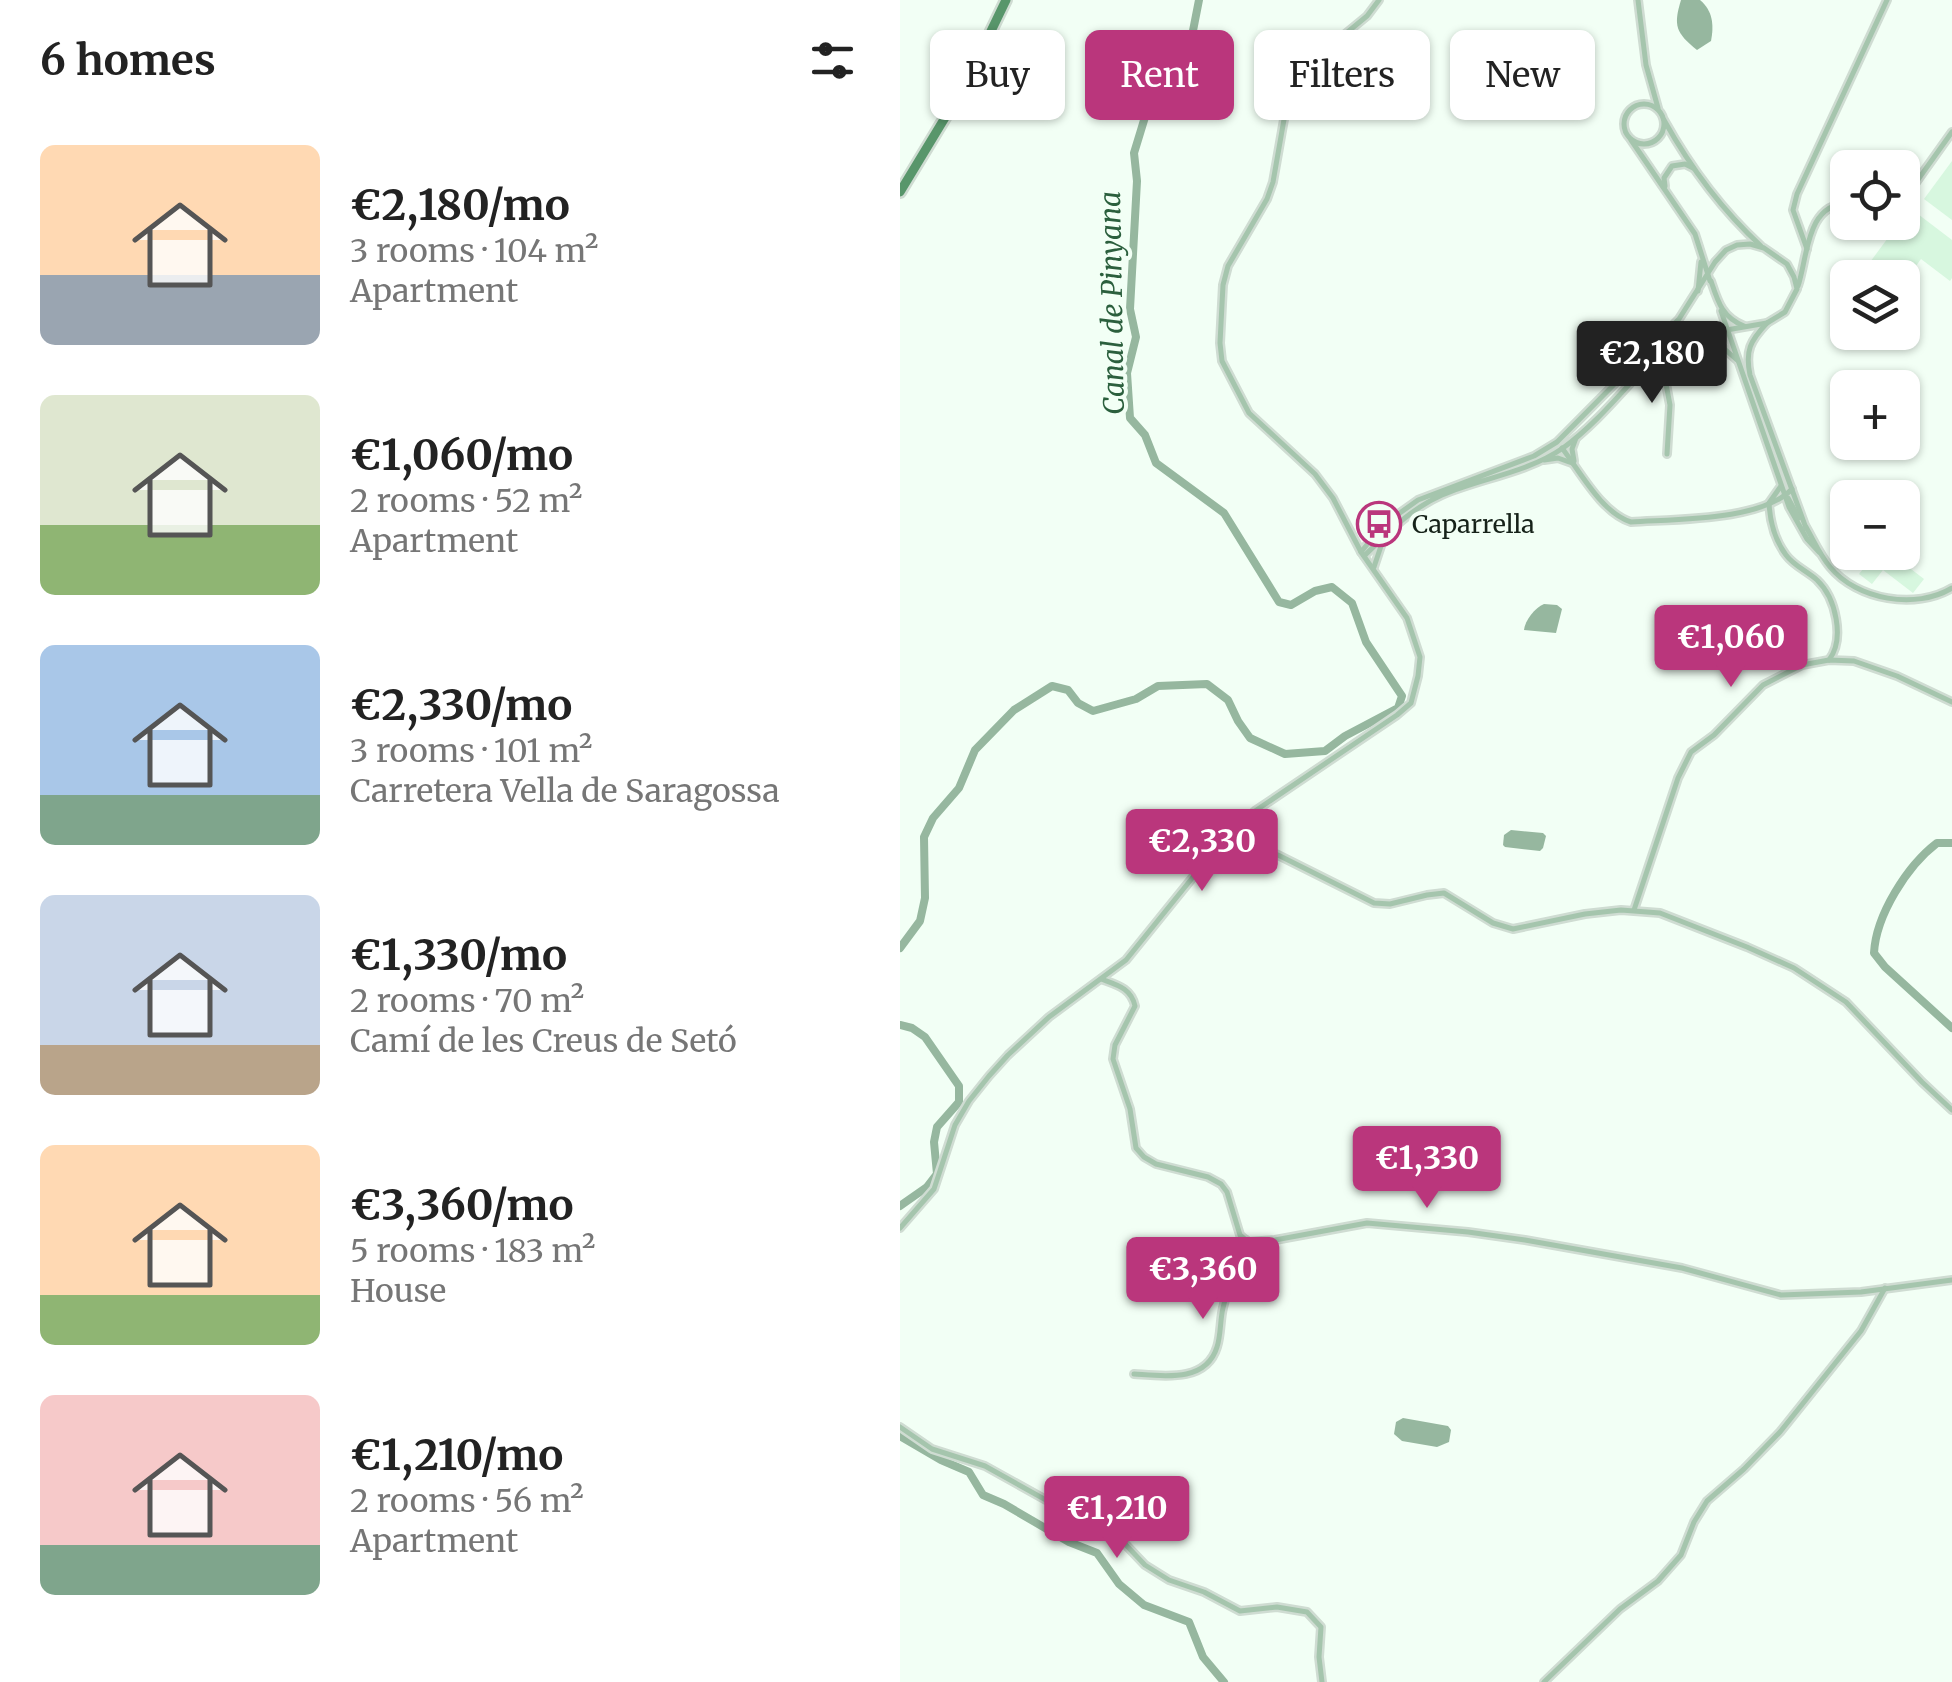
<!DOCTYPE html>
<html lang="en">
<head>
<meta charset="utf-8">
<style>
  body { margin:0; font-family:Merriweather,serif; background:#f2f2f2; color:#222; height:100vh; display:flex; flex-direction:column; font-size:38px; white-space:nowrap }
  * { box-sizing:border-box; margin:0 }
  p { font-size:32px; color:#767676 }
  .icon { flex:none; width:55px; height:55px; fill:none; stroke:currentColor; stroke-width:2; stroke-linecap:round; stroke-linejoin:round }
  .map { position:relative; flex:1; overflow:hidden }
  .details { display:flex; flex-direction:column; background:#fff; width:900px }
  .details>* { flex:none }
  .top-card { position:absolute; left:30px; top:30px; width:870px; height:90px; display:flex; gap:20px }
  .tools { position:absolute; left:930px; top:150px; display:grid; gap:20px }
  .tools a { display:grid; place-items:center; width:90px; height:90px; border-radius:15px; background:#fff; box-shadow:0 2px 8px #0004; font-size:50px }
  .price { position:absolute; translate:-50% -85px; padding:0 22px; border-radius:10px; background:#ba367c; color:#fff; font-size:32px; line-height:65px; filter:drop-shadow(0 2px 5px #0008) }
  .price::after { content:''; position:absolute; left:50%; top:60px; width:30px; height:22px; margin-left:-15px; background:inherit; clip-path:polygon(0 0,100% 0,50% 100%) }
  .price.selected { background:#222; color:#fff }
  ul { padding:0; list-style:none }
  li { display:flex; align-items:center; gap:30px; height:250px; padding:0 40px }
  li span { display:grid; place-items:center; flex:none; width:280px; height:200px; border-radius:15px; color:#555 }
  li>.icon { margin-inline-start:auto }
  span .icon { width:120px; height:120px; fill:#fffc; stroke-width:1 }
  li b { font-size:42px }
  h2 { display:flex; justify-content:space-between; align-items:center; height:120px; padding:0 40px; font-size:42px }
  .tag { padding:0 35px; border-radius:15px; background:#fff; box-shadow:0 2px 8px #0004; font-size:35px; line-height:90px }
  .tag.selected { background:#ba367c; color:#fff }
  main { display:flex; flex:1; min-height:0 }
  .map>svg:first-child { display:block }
  .green { fill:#d7f7df }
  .water { fill:#96b79f }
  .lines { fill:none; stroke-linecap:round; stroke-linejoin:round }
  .canal { stroke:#96b79f; stroke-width:8 }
  .street-casing { stroke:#cfdcd2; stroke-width:10 }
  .primary-casing { stroke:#cfdcd2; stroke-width:14 }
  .street { stroke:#a5c5ad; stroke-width:5 }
  .primary { stroke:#58966b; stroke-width:9 }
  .labels { text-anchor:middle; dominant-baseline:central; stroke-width:8; stroke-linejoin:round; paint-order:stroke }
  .poi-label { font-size:25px; fill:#162219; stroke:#f2fff5; text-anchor:start }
  .water-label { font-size:28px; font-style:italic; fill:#2b5f3d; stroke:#f2fff5 }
</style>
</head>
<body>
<main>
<section class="details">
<h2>6 homes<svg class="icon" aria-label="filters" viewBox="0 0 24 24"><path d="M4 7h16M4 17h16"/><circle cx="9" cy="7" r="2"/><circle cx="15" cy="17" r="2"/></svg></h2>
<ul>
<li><span style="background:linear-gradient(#ffd9b3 65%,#9aa5b1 0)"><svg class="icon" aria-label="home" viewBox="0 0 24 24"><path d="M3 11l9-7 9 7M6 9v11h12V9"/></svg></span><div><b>€2,180/mo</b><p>3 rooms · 104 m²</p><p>Apartment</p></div></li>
<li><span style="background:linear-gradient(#dfe7d0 65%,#8fb573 0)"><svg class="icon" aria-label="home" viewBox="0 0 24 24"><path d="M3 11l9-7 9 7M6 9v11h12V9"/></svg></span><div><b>€1,060/mo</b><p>2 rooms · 52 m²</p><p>Apartment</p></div></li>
<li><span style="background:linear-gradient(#a9c7e8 75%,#7fa58c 0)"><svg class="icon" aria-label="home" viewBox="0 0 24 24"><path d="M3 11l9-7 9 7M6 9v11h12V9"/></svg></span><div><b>€2,330/mo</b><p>3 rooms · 101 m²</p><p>Carretera Vella de Saragossa</p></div></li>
<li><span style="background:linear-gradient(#c9d6e8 75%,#b9a48a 0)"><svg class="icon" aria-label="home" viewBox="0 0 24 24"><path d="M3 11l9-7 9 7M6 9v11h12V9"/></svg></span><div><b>€1,330/mo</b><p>2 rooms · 70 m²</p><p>Camí de les Creus de Setó</p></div></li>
<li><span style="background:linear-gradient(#ffd9b3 75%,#8fb573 0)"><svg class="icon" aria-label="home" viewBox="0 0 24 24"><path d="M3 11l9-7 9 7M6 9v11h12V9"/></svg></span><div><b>€3,360/mo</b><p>5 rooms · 183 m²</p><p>House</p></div></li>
<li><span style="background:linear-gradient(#f6c9c9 75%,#7fa58c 0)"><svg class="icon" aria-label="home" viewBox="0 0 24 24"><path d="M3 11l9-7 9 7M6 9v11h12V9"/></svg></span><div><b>€1,210/mo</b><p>2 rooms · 56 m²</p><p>Apartment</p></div></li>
</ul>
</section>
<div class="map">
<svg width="1052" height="1682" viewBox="0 0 1052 1682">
  <rect width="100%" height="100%" fill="#f2fff5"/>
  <g class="green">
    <polygon points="1052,161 1052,220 1024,199"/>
    <polygon points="1010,208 1052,240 1052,278 1050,281 1021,259 1003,284 1002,278 959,277 999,223 1002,222 1003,218"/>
    <polygon points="976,553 990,553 1024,579 1013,593 983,570 972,584 959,574"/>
  </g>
  <g class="water">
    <path d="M781 0H800C813 11 814 25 811 41L797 50C776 33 773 26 781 0Z"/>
    <path d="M644 604 657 605 662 609 656 633 624 630C625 620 635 608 644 604Z"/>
    <polygon points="611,830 643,833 646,836 643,848 640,851 605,847 603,845 604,835"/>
    <polygon points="503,1418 548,1426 551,1430 549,1442 537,1447 502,1441 494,1434 496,1422"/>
  </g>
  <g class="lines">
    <g class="canal">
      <path d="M1052 843H1037C1007 866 976 915 974 953L985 967 1052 1028"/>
      <polyline points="0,948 20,921 25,898 24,837 33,818 59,788 75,750 114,710 152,686 168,690 178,703 193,711 236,699 258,686 307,684 328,700 338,721 350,738 385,754 425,751 445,736 498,708 502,696 466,642 452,603 432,587 415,591 391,605 379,602 324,513 256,463 245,435 230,418 227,373 236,337 230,309 237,181 234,153 245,117 267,90 290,46 299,0"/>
      <polyline points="0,1025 12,1028 25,1037 59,1086 59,1102 37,1127 34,1142 37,1174 27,1187 0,1206"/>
      <polyline points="0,1436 41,1460 69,1472 83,1495 104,1504 169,1542 197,1553 219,1584 244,1605 289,1622 303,1657 324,1682"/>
    </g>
    <defs>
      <g id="street">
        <polyline points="738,0 746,65 758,108"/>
        <circle cx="744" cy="124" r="20"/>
        <path d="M764 120C789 165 823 211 861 246"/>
        <polyline points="731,140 795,234 810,281"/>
        <polyline points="765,186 764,178 772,166 785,164 793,168"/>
        <polyline points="1002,202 1052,132"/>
        <polyline points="978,222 981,225 985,222"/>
        <polyline points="907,249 893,210 897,194 987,0"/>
        <path d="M811 281C818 302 822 317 844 326"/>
        <path d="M898 286C908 256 906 204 948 203"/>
        <polyline points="798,291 801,262"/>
        <polyline points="821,311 889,507 907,539 919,552"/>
        <path d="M867 323C850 341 845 351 850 375L906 528"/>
        <polyline points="801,336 820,345 837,360"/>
        <polyline points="760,352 770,405 767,454"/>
        <path d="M662 448C681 473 702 513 731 522 774 519 862 521 892 489"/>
        <polyline points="644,460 658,458 672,463"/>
        <polyline points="674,461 672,449 676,438"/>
        <path d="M881 486 869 503C870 522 874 539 886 555 894 566 907 571 917 580 936 598 945 639 929 660"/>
        <polyline points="888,498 899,518"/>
        <path d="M906 527C914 541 920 555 930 567 957 600 1016 610 1052 588"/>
        <path d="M461 552 483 525 518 500 634 456 657 442 779 319 815 262 826 250 837 245 850 244 864 248 887 264 894 277 897 289 885 312 867 323 786 337 766 346C732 378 701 421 663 448 627 473 581 478 542 495 510 509 489 532 464 556"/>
        <polyline points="474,567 483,540"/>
        <polyline points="327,835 378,855 474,903 490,904 527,895 544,893 593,923 613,929 685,914 721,910 760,913 847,947 894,968 946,1002 1022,1082 1052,1110"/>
        <polyline points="734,910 778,778 791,752 814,735 863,685 902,665 929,660 954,661 997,676 1052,702"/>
        <path d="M201 979C217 985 231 988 235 1006L215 1045 213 1059 230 1109 236 1148 244 1157 256 1164 308 1177 321 1184 327 1192 340 1235 348 1242 375 1240 467 1223 568 1232 625 1240 782 1268 881 1295 961 1292 1052 1280"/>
        <polyline points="0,1228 34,1189 55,1125 69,1101 89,1076 108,1055 149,1017 226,960 327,835 355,811 497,715 511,703 518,676 520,657 507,618 461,552 433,498 415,474 349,413 322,361 320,343 323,285 328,266 367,199 373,182 389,91 405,67 467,16 479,0"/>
        <path d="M234 1374C263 1376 306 1383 317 1347 321 1335 320 1320 323 1308 328 1285 337 1262 346 1240"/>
        <polyline points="0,1427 32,1449 85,1466 225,1544 245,1565 269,1580 304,1592 340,1611 377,1607 407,1612 421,1627 419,1657 422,1682"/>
        <polyline points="644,1682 720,1609 758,1581 781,1555 794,1522 807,1501 844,1469 880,1432 961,1331 985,1288"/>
      </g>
      <polyline id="primary" points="0,192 66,83 106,0"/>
    </defs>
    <use href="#street" class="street-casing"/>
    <use href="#primary" class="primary-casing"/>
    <use href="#street" class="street"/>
    <use href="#primary" class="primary"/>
  </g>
  <defs>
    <symbol id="bus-ring" viewBox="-11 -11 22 22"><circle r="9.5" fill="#f2fff5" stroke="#ba367c" stroke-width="1.5"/><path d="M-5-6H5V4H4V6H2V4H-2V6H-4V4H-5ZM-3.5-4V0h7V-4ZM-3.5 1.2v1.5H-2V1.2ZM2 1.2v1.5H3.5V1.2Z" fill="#ba367c"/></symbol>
  </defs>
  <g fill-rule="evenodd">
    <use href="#bus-ring" x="454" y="499" width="50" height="50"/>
  </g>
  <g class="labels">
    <g class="poi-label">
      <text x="512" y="524">Caparrella</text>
    </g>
    <g class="water-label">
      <text transform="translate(212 303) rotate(-91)">Canal de Pinyana</text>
    </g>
  </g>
</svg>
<div class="tools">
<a><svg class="icon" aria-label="locate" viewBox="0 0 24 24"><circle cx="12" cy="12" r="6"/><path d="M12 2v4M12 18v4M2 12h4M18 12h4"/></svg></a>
<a><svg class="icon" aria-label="layers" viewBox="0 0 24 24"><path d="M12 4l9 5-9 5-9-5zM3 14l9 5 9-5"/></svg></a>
<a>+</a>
<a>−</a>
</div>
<b class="price selected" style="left:752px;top:406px">€2,180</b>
<b class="price" style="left:831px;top:690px">€1,060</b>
<b class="price" style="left:302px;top:894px">€2,330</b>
<b class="price" style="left:527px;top:1211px">€1,330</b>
<b class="price" style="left:303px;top:1322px">€3,360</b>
<b class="price" style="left:217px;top:1561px">€1,210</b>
<div class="top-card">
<a class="tag">Buy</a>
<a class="tag selected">Rent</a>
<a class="tag">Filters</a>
<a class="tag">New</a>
</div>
</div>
</main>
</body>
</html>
